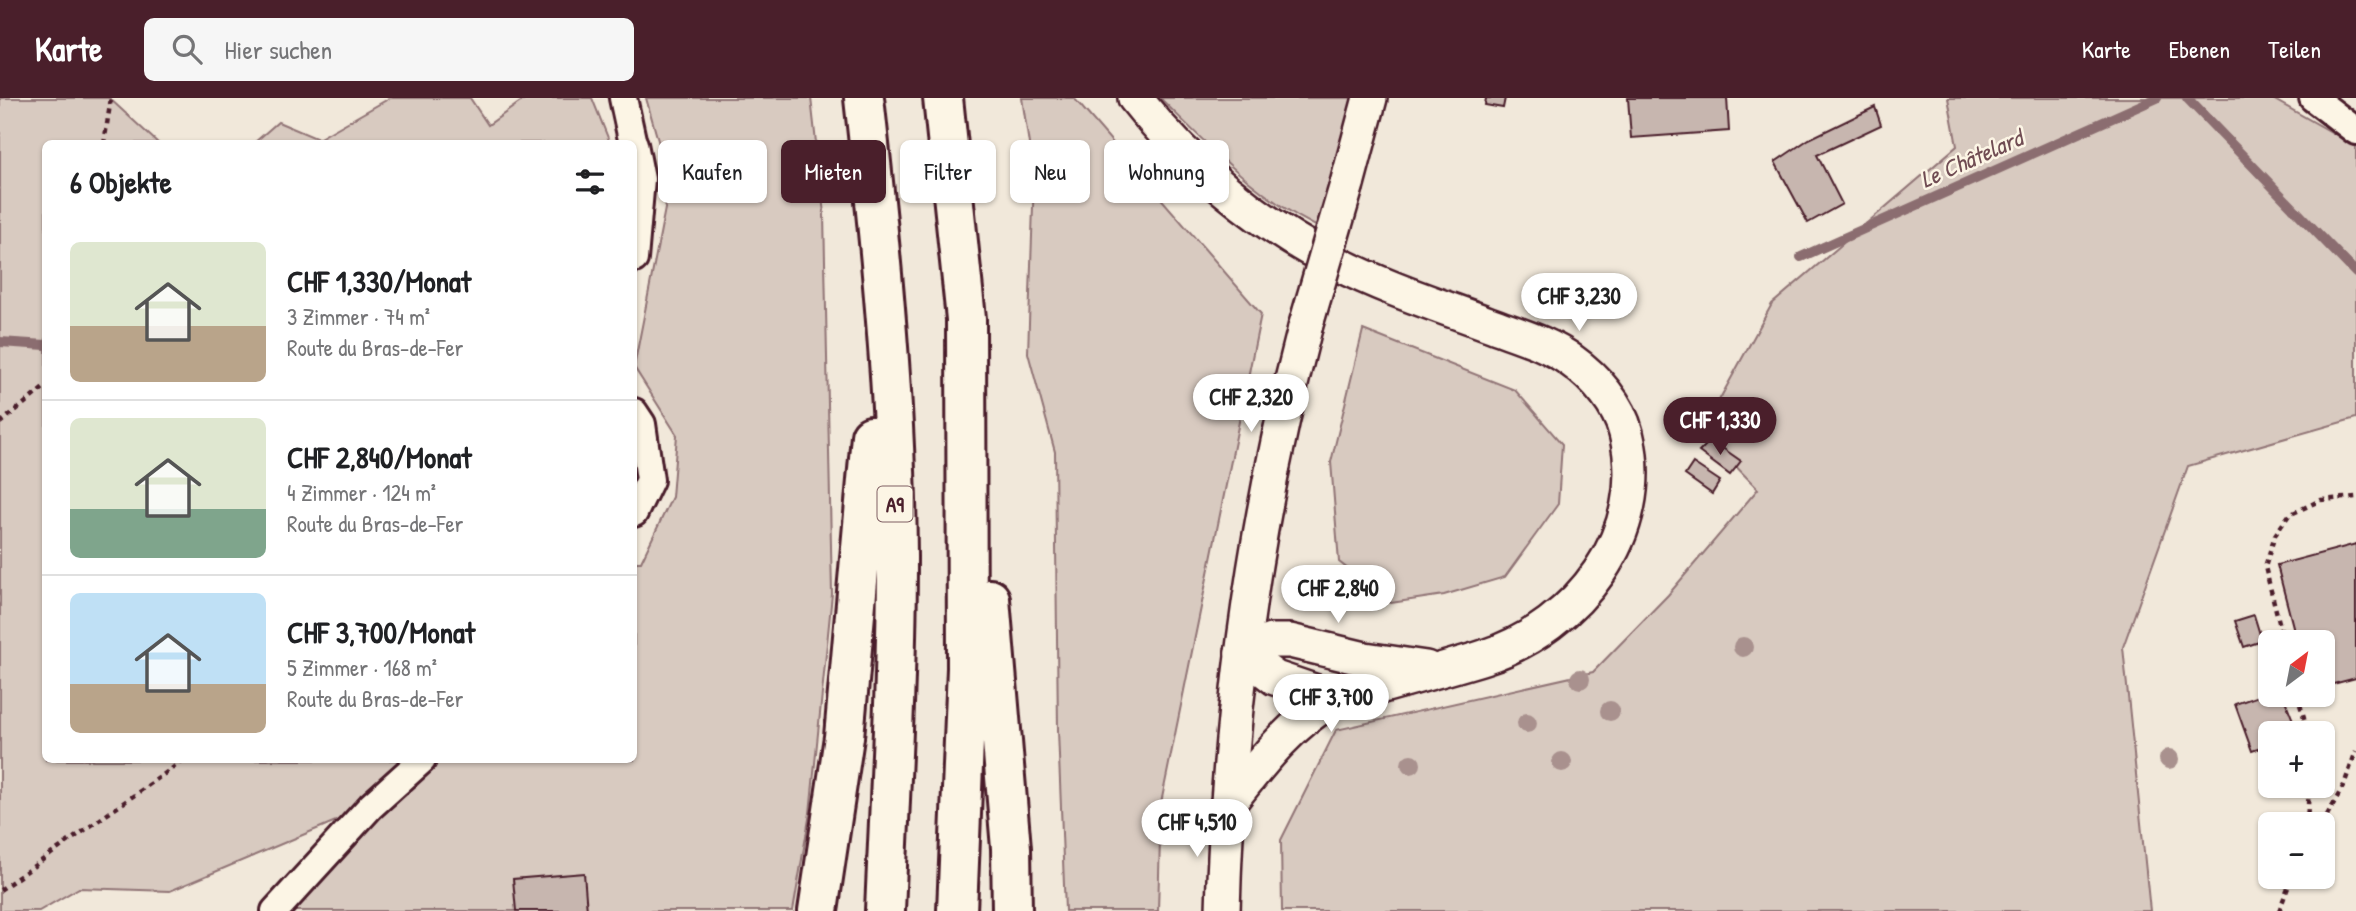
<!DOCTYPE html>
<html lang="de">
<head>
<meta charset="utf-8">
<style>
  body { margin:0; font-family:"Patrick Hand",sans-serif; background:#f6f6f6; color:#202124; height:100vh; display:flex; flex-direction:column; font-size:26px; white-space:nowrap }
  * { box-sizing:border-box; margin:0 }
  p { font-size:23px; color:#757577 }
  .icon { flex:none; width:38px; height:38px; fill:none; stroke:currentColor; stroke-width:2; stroke-linecap:round; stroke-linejoin:round }
  .map { position:relative; flex:1; overflow:hidden }
  .side { position:absolute; left:42px; top:42px; width:595px; height:623px; display:flex; flex-direction:column; background:#fff; border-radius:10px; box-shadow:0 2px 5px #0004 }
  .side>* { flex:none }
  .hud { position:absolute; left:658px; top:42px; width:665px; height:63px; display:flex; gap:14px }
  .needle { width:46px; rotate:32deg }
  .fabs { position:absolute; left:2258px; top:532px; display:grid; gap:14px }
  .fabs a { display:grid; place-items:center; width:77px; height:77px; border-radius:10px; background:#fff; box-shadow:0 2px 5px #0004; font-size:35px }
  .price { position:absolute; translate:-50% -60px; padding:0 16px; border-radius:24px; background:#fff; color:#222; font-size:23px; line-height:46px; filter:drop-shadow(0 2px 4px #0008) }
  .price::after { content:''; position:absolute; left:50%; top:42px; width:21px; height:16px; margin-left:-10px; background:inherit; clip-path:polygon(0 0,100% 0,50% 100%) }
  .price.current { background:#4a1f2b; color:#fff }
  ul { padding:0; list-style:none }
  li { display:flex; align-items:center; gap:21px; height:175px; padding:0 28px }
  li+li { border-top:2px solid #e0e0e0 }
  li span { display:grid; place-items:center; flex:none; width:196px; height:140px; border-radius:10px; color:#555 }
  li>.icon { margin-inline-start:auto }
  span .icon { width:84px; height:84px; fill:#fffc; stroke-width:1 }
  li b { font-size:30px }
  h2 { display:flex; justify-content:space-between; align-items:center; height:84px; padding:0 28px; font-size:30px }
  .tag { padding:0 24px; border-radius:10px; background:#fff; box-shadow:0 2px 5px #0004; font-size:24px; line-height:63px }
  .tag.current { background:#4a1f2b; color:#fff }
  header { display:flex; align-items:center; gap:42px; box-sizing:border-box; height:98px; padding:0 35px; background:#4a1f2b; color:#fff }
  header strong { font-size:33px }
  nav { display:flex; gap:38px; margin-inline-start:auto; font-size:24px }
  .search { width:490px; height:63px; background:#f6f6f6; display:flex; align-items:center; gap:18px; box-sizing:border-box; padding:0 24px; border-radius:10px; color:#757577; font-size:26px }
  .map>svg:first-child { display:block }
  .green { fill:#d8cac0; stroke:#917476; stroke-width:2 }
  .lines { fill:none; stroke-linecap:round; stroke-linejoin:round }
  .stream { stroke:#8b6d6f; stroke-width:10 }
  .building { fill:#c7b6af; stroke:#4a1f2b; stroke-width:2 }
  .minor-casing { stroke:#4a1f2b; stroke-width:32 }
  .tertiary-casing { stroke:#4a1f2b; stroke-width:38 }
  .motorway-casing { stroke:#4a1f2b; stroke-width:44 }
  .path { stroke:#4a1f2b; stroke-width:4.5; stroke-dasharray:5 5; stroke-linecap:butt }
  .minor { stroke:#fcf5e5; stroke-width:26 }
  .tertiary { stroke:#fcf5e5; stroke-width:33 }
  .motorway { stroke:#fcf5e5; stroke-width:38 }
  .tertiary-bridge-casing { stroke:#4a1f2b; stroke-width:38; stroke-linecap:butt }
  .tertiary-bridge { stroke:#fcf5e5; stroke-width:33 }
  .tree { fill:#a9918e }
  .labels { text-anchor:middle; dominant-baseline:central; stroke-width:5; stroke-linejoin:round; paint-order:stroke }
  .shield { fill:#fcf5e5; stroke:#7f5f63; stroke-width:2 }
  .shield-label { font-size:21px; font-weight:bold; fill:#4a1f2b }
  .water-label { font-size:24px; font-style:italic; fill:#704c53; stroke:#fcf5e5 }
</style>
</head>
<body>
<header>
<strong>Karte</strong>
<div class="search"><svg class="icon" aria-label="search" viewBox="0 0 24 24"><circle cx="10" cy="10" r="6"/><path d="M15 15l6 6"/></svg>Hier suchen</div>
<nav><a>Karte</a><a>Ebenen</a><a>Teilen</a></nav>
</header>
<div class="map">
<svg width="2356" height="813" viewBox="0 0 2356 813">
  <rect width="100%" height="100%" fill="#f1e8da"/>
  <filter id="ink" filterUnits="userSpaceOnUse"><feTurbulence type="fractalNoise" baseFrequency=".0143" numOctaves="2"/><feDisplacementMap in="SourceGraphic" scale="14" xChannelSelector="R" yChannelSelector="G"/><feConvolveMatrix kernelMatrix="1 2 1 2 8 2 1 2 1" color-interpolation-filters="sRGB"/></filter>
  <g filter="url(#ink)">
    <g class="green">
      <polygon points="0,0 109,0 158,45 46,46 46,662 634,662 634,464 641,464 672,399 677,337 634,269 670,85 646,0 811,0 824,116 832,496 810,715 793,813 275,813 369,709 170,793 79,790 39,813 0,813"/>
      <polygon points="390,0 470,0 488,27 526,0 592,0 610,45 254,45 278,24 318,41"/>
      <polygon points="1022,0 1074,0 1261,216 1161,705 1158,813 1065,813 1058,632 1055,354 1028,255 1034,79"/>
      <path d="M1160 0H1370L1331 135C1264 107 1211 50 1160 0Z"/>
      <polygon points="1948,0 2271,0 2356,48 2356,320 2188,368 2123,549 2150,813 1282,813 1281,742 1336,632 1593,574 1668,497 1758,391 1718,350 1717,306 1772,206 1957,48"/>
      <polygon points="1363,232 1515,292 1562,346 1558,406 1505,479 1444,497 1391,505 1339,464 1331,364"/>
    </g>
    <g class="lines">
      <g class="stream">
        <polyline points="2187,0 2356,175"/>
        <polyline points="1801,159 2157,0"/>
        <polyline points="0,244 46,247"/>
      </g>
    </g>
    <g class="building">
      <polygon points="1486,0 1505,0 1503,10 1485,7"/>
      <polygon points="1628,0 1727,0 1729,33 1631,40"/>
      <polygon points="1875,9 1881,27 1817,57 1842,106 1808,125 1775,64 1809,41"/>
      <polygon points="1711,342 1741,363 1730,377 1699,354"/>
      <polygon points="1693,365 1720,383 1712,396 1685,377"/>
      <polygon points="2356,446 2356,580 2322,589 2322,544 2297,544 2277,467"/>
      <polygon points="2254,517 2262,543 2244,549 2235,523"/>
      <polygon points="2270,594 2270,597 2283,597 2298,635 2270,635 2270,647 2252,653 2235,606"/>
      <polygon points="584,775 587,813 516,813 513,781"/>
    </g>
    <g class="lines">
      <defs>
        <g id="minor">
          <polyline points="623,0 633,46"/>
          <polyline points="2313,0 2356,33"/>
          <polyline points="634,46 641,81 634,161"/>
          <polyline points="634,314 642,326 650,382 634,415"/>
          <polyline points="275,813 371,708 422,662"/>
        </g>
        <g id="tertiary">
          <path d="M1135 0C1188 67 1260 127 1336 165 1385 190 1438 207 1489 226 1518 237 1548 245 1572 263 1596 280 1619 307 1626 335 1651 435 1578 529 1484 559 1449 570 1414 579 1379 589 1364 593 1345 595 1332 602 1287 628 1257 670 1225 710"/>
          <polyline points="1347,86 1370,0"/>
          <polyline points="1242,555 1271,543 1290,543 1365,561 1426,570"/>
          <polyline points="1242,555 1275,580 1334,600"/>
          <path d="M1223 813C1228 616 1255 421 1305 230"/>
        </g>
        <g id="motorway">
          <path d="M864 0C881 153 896 305 897 459 897 577 890 695 885 813"/>
          <polyline points="943,0 966,221 967,570 957,813"/>
          <polyline points="990,501 1011,750 1012,813"/>
          <polyline points="818,813 844,639 871,338"/>
        </g>
      </defs>
      <use href="#minor" class="minor-casing"/>
      <use href="#tertiary" class="tertiary-casing"/>
      <use href="#motorway" class="motorway-casing"/>
      <g class="path">
        <polyline points="104,46 111,0"/>
        <polyline points="0,325 46,288"/>
        <polyline points="2284,544 2265,469 2275,437 2289,417 2321,402 2356,399"/>
        <polyline points="2297,597 2309,635"/>
        <polyline points="2307,726 2309,688"/>
        <polyline points="2322,726 2344,687 2356,653"/>
        <polyline points="0,792 184,662"/>
        <polyline points="2279,813 2292,779"/>
      </g>
      <use href="#minor" class="minor"/>
      <use href="#tertiary" class="tertiary"/>
      <use href="#motorway" class="motorway"/>
      <defs>
        <polyline id="tertiary-bridge" points="1305,230 1347,86"/>
      </defs>
      <use href="#tertiary-bridge" class="tertiary-bridge-casing"/>
      <use href="#tertiary-bridge" class="tertiary-bridge"/>
    </g>
    <g class="tree">
      <circle cx="1743" cy="549" r="10"/>
      <circle cx="1580" cy="581" r="10"/>
      <circle cx="1610" cy="613" r="10"/>
      <circle cx="1527" cy="625" r="10"/>
      <circle cx="2169" cy="661" r="10"/>
      <circle cx="1562" cy="664" r="10"/>
      <circle cx="1411" cy="666" r="10"/>
    </g>
  </g>
  <g class="labels">
    <rect class="shield" x="877.5" y="388.5" width="35" height="35" rx="5"/>
    <g class="shield-label">
      <text x="895" y="406">A9</text>
    </g>
    <g class="water-label">
      <text transform="translate(1971 60) rotate(-24)">Le Châtelard</text>
    </g>
  </g>
</svg>
<div class="fabs">
<a><svg class="needle" viewBox="-14 -14 28 28"><path d="M0-13l5 13h-10z" fill="#e53935"/><path d="M0 13l5-13h-10z" fill="#757577"/></svg></a>
<a>+</a>
<a>−</a>
</div>
<b class="price" style="left:1579px;top:235px">CHF 3,230</b>
<b class="price" style="left:1251px;top:336px">CHF 2,320</b>
<b class="price current" style="left:1720px;top:359px">CHF 1,330</b>
<b class="price" style="left:1338px;top:527px">CHF 2,840</b>
<b class="price" style="left:1331px;top:636px">CHF 3,700</b>
<b class="price" style="left:1197px;top:761px">CHF 4,510</b>
<div class="hud">
<a class="tag">Kaufen</a>
<a class="tag current">Mieten</a>
<a class="tag">Filter</a>
<a class="tag">Neu</a>
<a class="tag">Wohnung</a>
</div>
<section class="side">
<h2>6 Objekte<svg class="icon" aria-label="filters" viewBox="0 0 24 24"><path d="M4 7h16M4 17h16"/><circle cx="9" cy="7" r="2"/><circle cx="15" cy="17" r="2"/></svg></h2>
<ul>
<li><span style="background:linear-gradient(#dfe7d0 60%,#b9a48a 0)"><svg class="icon" aria-label="home" viewBox="0 0 24 24"><path d="M3 11l9-7 9 7M6 9v11h12V9"/></svg></span><div><b>CHF 1,330/Monat</b><p>3 Zimmer · 74 m²</p><p>Route du Bras-de-Fer</p></div></li>
<li><span style="background:linear-gradient(#dfe7d0 65%,#7fa58c 0)"><svg class="icon" aria-label="home" viewBox="0 0 24 24"><path d="M3 11l9-7 9 7M6 9v11h12V9"/></svg></span><div><b>CHF 2,840/Monat</b><p>4 Zimmer · 124 m²</p><p>Route du Bras-de-Fer</p></div></li>
<li><span style="background:linear-gradient(#bfe0f5 65%,#b9a48a 0)"><svg class="icon" aria-label="home" viewBox="0 0 24 24"><path d="M3 11l9-7 9 7M6 9v11h12V9"/></svg></span><div><b>CHF 3,700/Monat</b><p>5 Zimmer · 168 m²</p><p>Route du Bras-de-Fer</p></div></li>
</ul>
</section>
</div>
</body>
</html>
